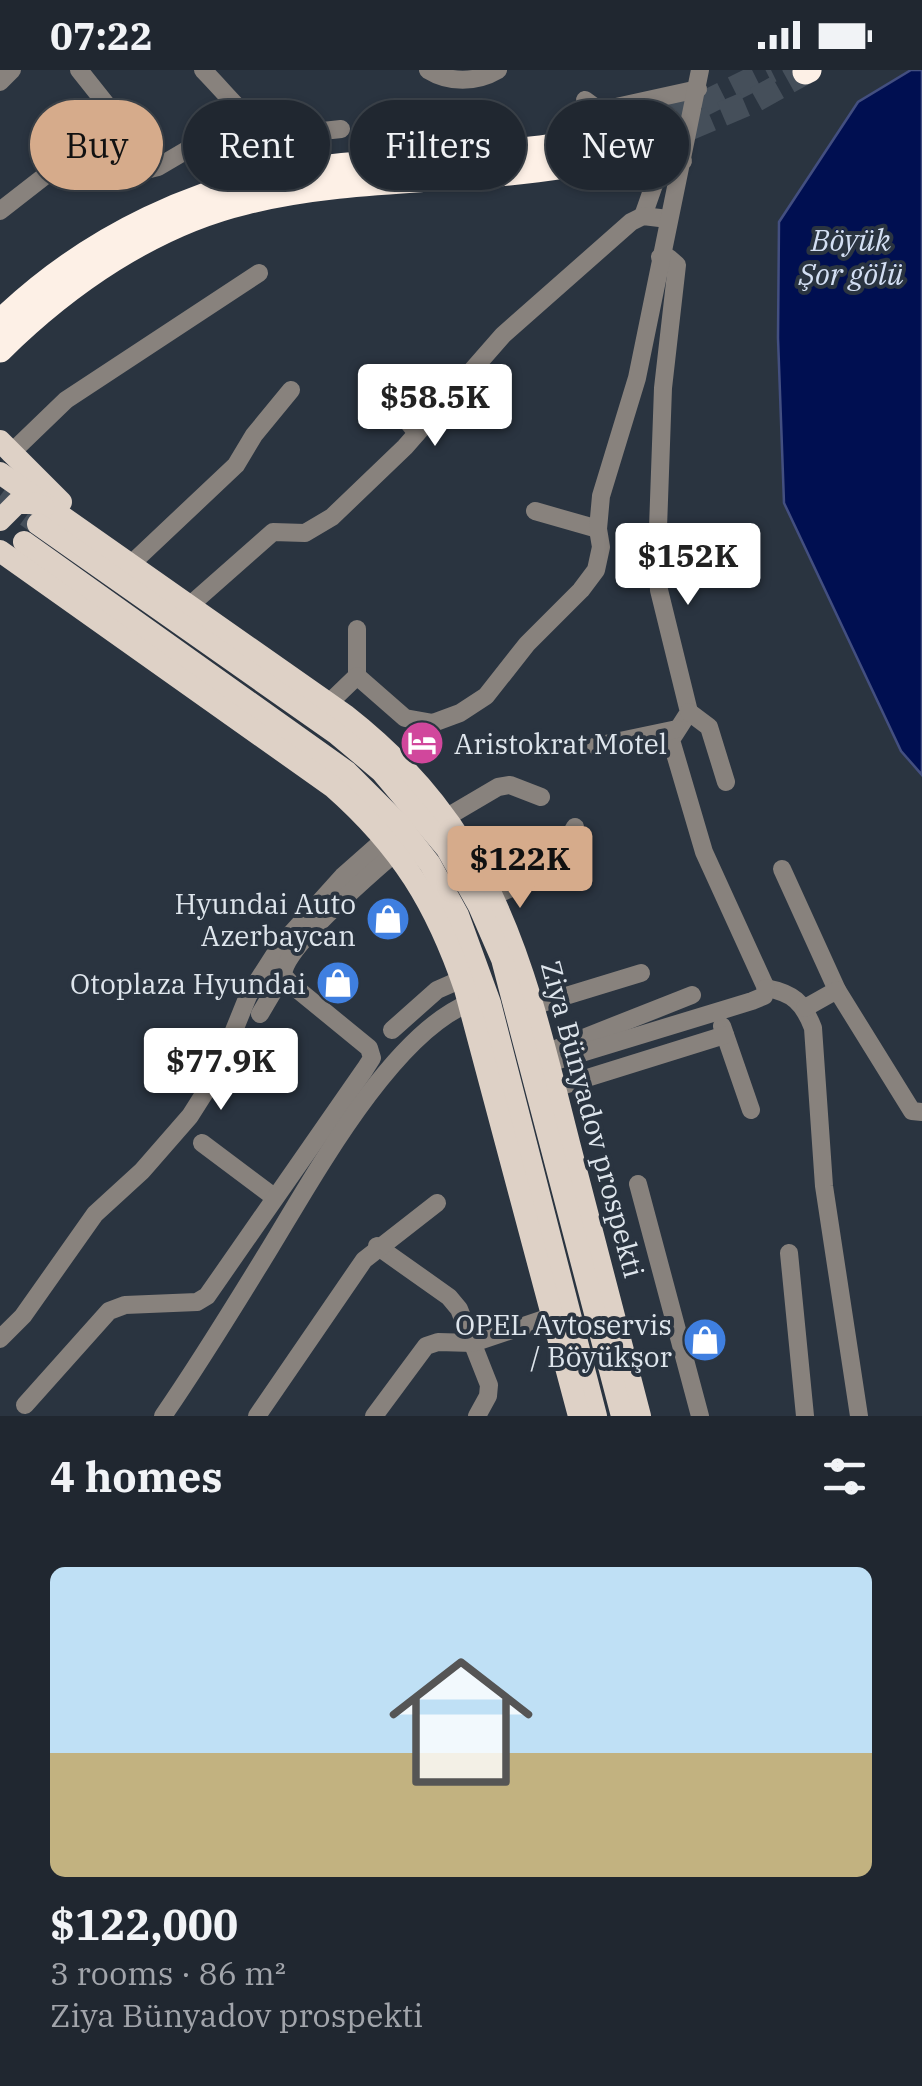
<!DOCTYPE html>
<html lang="en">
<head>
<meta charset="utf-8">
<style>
  body { margin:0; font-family:"IBM Plex Serif",serif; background:#2d333c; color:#f1f3f6; height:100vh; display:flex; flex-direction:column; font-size:38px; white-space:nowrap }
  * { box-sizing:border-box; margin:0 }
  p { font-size:32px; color:#a2a5ab }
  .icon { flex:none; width:55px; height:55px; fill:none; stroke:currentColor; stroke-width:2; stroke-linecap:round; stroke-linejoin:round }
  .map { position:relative; height:1346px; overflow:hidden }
  .drawer { display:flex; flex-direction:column; background:#202730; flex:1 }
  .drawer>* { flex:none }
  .hud { position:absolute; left:30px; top:30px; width:862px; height:90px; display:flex; gap:20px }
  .price { position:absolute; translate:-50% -85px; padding:0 22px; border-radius:10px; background:#fff; color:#222; font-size:32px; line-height:65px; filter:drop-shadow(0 2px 5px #0008) }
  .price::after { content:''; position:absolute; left:50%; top:60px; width:30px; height:22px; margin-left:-15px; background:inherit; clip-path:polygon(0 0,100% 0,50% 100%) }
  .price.selected { background:#d6ab8b; color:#111 }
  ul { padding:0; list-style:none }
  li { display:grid; align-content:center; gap:20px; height:530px; padding:0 50px }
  li span { display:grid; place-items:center; height:310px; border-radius:15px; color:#555 }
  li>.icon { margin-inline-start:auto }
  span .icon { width:180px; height:180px; fill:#fffc; stroke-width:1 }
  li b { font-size:42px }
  h2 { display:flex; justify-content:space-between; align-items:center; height:120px; padding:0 50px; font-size:42px }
  .pill { padding:0 35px; border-radius:45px; background:#202730; box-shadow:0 2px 8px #0004,0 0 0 2px #3d444c; font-size:35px; line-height:90px }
  .pill.selected { background:#d6ab8b; color:#111 }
  .status { display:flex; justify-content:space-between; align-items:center; height:70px; padding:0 50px; background:#202730; direction:ltr }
  .status svg { height:28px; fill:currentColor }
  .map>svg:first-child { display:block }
  .water { fill:#000f51; stroke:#434f80; stroke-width:2.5 }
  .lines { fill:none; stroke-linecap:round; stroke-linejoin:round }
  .major-tunnel { stroke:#454f5a; stroke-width:22; stroke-dasharray:22 11; stroke-linecap:butt }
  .highway-tunnel { stroke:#454f5a; stroke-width:25; stroke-dasharray:25 12; stroke-linecap:butt }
  .minor { stroke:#88827d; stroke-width:18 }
  .major { stroke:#ded1c6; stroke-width:22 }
  .highway { stroke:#fdf0e6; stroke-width:25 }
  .labels { text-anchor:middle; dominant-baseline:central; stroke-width:8; stroke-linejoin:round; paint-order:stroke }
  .poi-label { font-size:28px; fill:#dee5ec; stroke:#2a3440; text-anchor:end }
  .street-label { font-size:28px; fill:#dee5ec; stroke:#2a3440 }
  .water-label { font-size:30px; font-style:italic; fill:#d3dff3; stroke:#2a3440 }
</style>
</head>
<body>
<div class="status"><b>07:22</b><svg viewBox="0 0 49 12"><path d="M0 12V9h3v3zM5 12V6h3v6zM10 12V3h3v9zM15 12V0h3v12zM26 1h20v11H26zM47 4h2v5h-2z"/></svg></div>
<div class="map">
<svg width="922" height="1346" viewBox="0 0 922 1346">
  <rect width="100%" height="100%" fill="#2a3440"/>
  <polygon class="water" points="911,0 922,0 922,705 901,681 784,433 778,268 779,152 858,32"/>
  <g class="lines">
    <polyline class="major-tunnel" points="0,426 38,454"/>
    <g class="highway-tunnel">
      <polyline points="666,49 703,34 771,0"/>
      <polyline points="654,73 753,31 805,2"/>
    </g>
    <g class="minor">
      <polyline points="79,0 118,49 144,96 150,99 158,97 243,47"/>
      <path d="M203 0C259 58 253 70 341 59"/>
      <path d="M428 0C449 13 476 13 498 0"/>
      <polyline points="0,12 12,0"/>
      <polyline points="585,30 596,38 607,39 698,19"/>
      <polyline points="0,141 118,49"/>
      <polyline points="643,146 656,109 683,91"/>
      <polyline points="660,187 669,188 677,195 663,318 657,486 659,520 689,642 671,670 704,782 766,918"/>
      <polyline points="375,311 417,363"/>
      <polyline points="10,384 66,330 259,203"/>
      <polyline points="535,441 598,459"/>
      <polyline points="129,496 236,395 254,365 291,320"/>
      <polyline points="188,537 273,462 305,463 332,447 405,377 503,265 631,152 643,146 668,149"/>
      <polyline points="357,559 357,606"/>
      <polyline points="329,633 357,606 405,648 433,653 460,643 486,626 527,574 581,520 596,500 601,477 598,459 601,426 637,308 700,0"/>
      <polyline points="689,642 709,657 726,712"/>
      <polyline points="596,676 677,659"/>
      <polyline points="447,747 498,717 510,715 541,727"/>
      <polyline points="782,799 837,920"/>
      <polyline points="493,826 549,802 575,757"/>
      <path d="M766 918C793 923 803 932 813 958L824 1116 859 1346"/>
      <polyline points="533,936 641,903"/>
      <polyline points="805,938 837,920 912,1041 922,1042"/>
      <polyline points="260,944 283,905"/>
      <polyline points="722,956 751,1040"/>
      <polyline points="392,960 437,920 462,909"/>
      <polyline points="553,980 692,925"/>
      <polyline points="549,993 752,931 764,926 766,918"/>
      <polyline points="555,1018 725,965"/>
      <polyline points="202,1073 274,1127"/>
      <polyline points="638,1114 700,1346"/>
      <polyline points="377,1176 449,1227 459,1239 489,1315 488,1326 477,1346"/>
      <polyline points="789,1183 805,1346"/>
      <polyline points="0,1269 23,1246 95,1144 142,1101 190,1046 216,1005 248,926 280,876 343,806 386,768"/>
      <path d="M25 1335 109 1241 125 1235 197 1232 207 1226 365 999 372 988 369 978 292 915 283 905C285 876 372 803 397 781"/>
      <path d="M163 1346C201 1291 235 1235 270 1178 314 1106 391 965 469 933"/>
      <polyline points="257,1346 364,1190 437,1133"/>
      <polyline points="374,1346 426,1276 438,1272 473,1273 553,1246"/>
    </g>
    <g class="major">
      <polyline points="0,371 61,432"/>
      <path d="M0 403 345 645C497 764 524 896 569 1073 593 1164 617 1255 640 1346"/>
      <polyline points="0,450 17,433 32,433 44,437"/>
      <polyline points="38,454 337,664 381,701 447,779 479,836 502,889 622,1346"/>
      <polyline points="24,472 347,702 399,754 430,794 458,845 490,933 596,1346"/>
      <path d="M0 481 333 717C401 777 436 834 465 919L579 1346"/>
    </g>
    <g class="highway">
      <polyline points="805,2 809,0"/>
      <path d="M0 252C88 167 201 113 322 98 438 83 555 89 666 49"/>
      <path d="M0 280C67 214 153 154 246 132 351 106 460 113 565 96 596 91 625 82 654 73"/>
    </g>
  </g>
  <defs>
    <symbol id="hotel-disc" viewBox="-11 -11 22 22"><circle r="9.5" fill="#d1479c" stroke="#2a3440"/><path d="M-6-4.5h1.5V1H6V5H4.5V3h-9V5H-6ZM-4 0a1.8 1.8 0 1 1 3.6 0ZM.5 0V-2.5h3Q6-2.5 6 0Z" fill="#fff"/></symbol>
    <symbol id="shop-disc" viewBox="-11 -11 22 22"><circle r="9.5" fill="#3f7fe0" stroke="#2a3440"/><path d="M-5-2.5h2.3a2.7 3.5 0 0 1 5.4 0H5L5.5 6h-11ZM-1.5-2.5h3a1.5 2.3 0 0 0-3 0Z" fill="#fff"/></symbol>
  </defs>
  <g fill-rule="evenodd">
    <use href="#hotel-disc" x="397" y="648" width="50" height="50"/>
    <use href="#shop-disc" x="363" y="824" width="50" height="50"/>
    <use href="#shop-disc" x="313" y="888" width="50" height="50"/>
    <use href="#shop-disc" x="680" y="1245" width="50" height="50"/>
  </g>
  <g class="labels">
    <g class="poi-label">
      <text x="454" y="673" text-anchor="start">Aristokrat Motel</text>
      <text x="356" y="833">Hyundai Auto<tspan x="356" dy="32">Azerbaycan</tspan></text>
      <text x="306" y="913">Otoplaza Hyundai</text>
      <text x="672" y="1254">OPEL Avtoservis<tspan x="672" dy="32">/ Böyükşor</tspan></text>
    </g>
    <g class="street-label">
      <text transform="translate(593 1049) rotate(75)">Ziya Bünyadov prospekti</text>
    </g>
    <g class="water-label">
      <text x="851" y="169">Böyük<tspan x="851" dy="34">Şor gölü</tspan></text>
    </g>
  </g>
</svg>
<b class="price" style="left:435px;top:379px">$58.5K</b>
<b class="price" style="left:688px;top:538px">$152K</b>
<b class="price selected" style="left:520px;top:841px">$122K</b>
<b class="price" style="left:221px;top:1043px">$77.9K</b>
<div class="hud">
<a class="pill selected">Buy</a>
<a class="pill">Rent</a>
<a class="pill">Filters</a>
<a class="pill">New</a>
</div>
</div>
<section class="drawer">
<h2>4 homes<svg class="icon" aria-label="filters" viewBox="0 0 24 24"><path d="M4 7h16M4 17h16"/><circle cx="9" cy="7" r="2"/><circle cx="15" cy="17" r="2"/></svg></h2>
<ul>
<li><span style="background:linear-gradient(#bfe0f5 60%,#c2b280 0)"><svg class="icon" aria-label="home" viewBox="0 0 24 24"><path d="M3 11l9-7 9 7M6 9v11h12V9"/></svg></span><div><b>$122,000</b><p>3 rooms · 86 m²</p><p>Ziya Bünyadov prospekti</p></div></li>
</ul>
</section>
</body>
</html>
